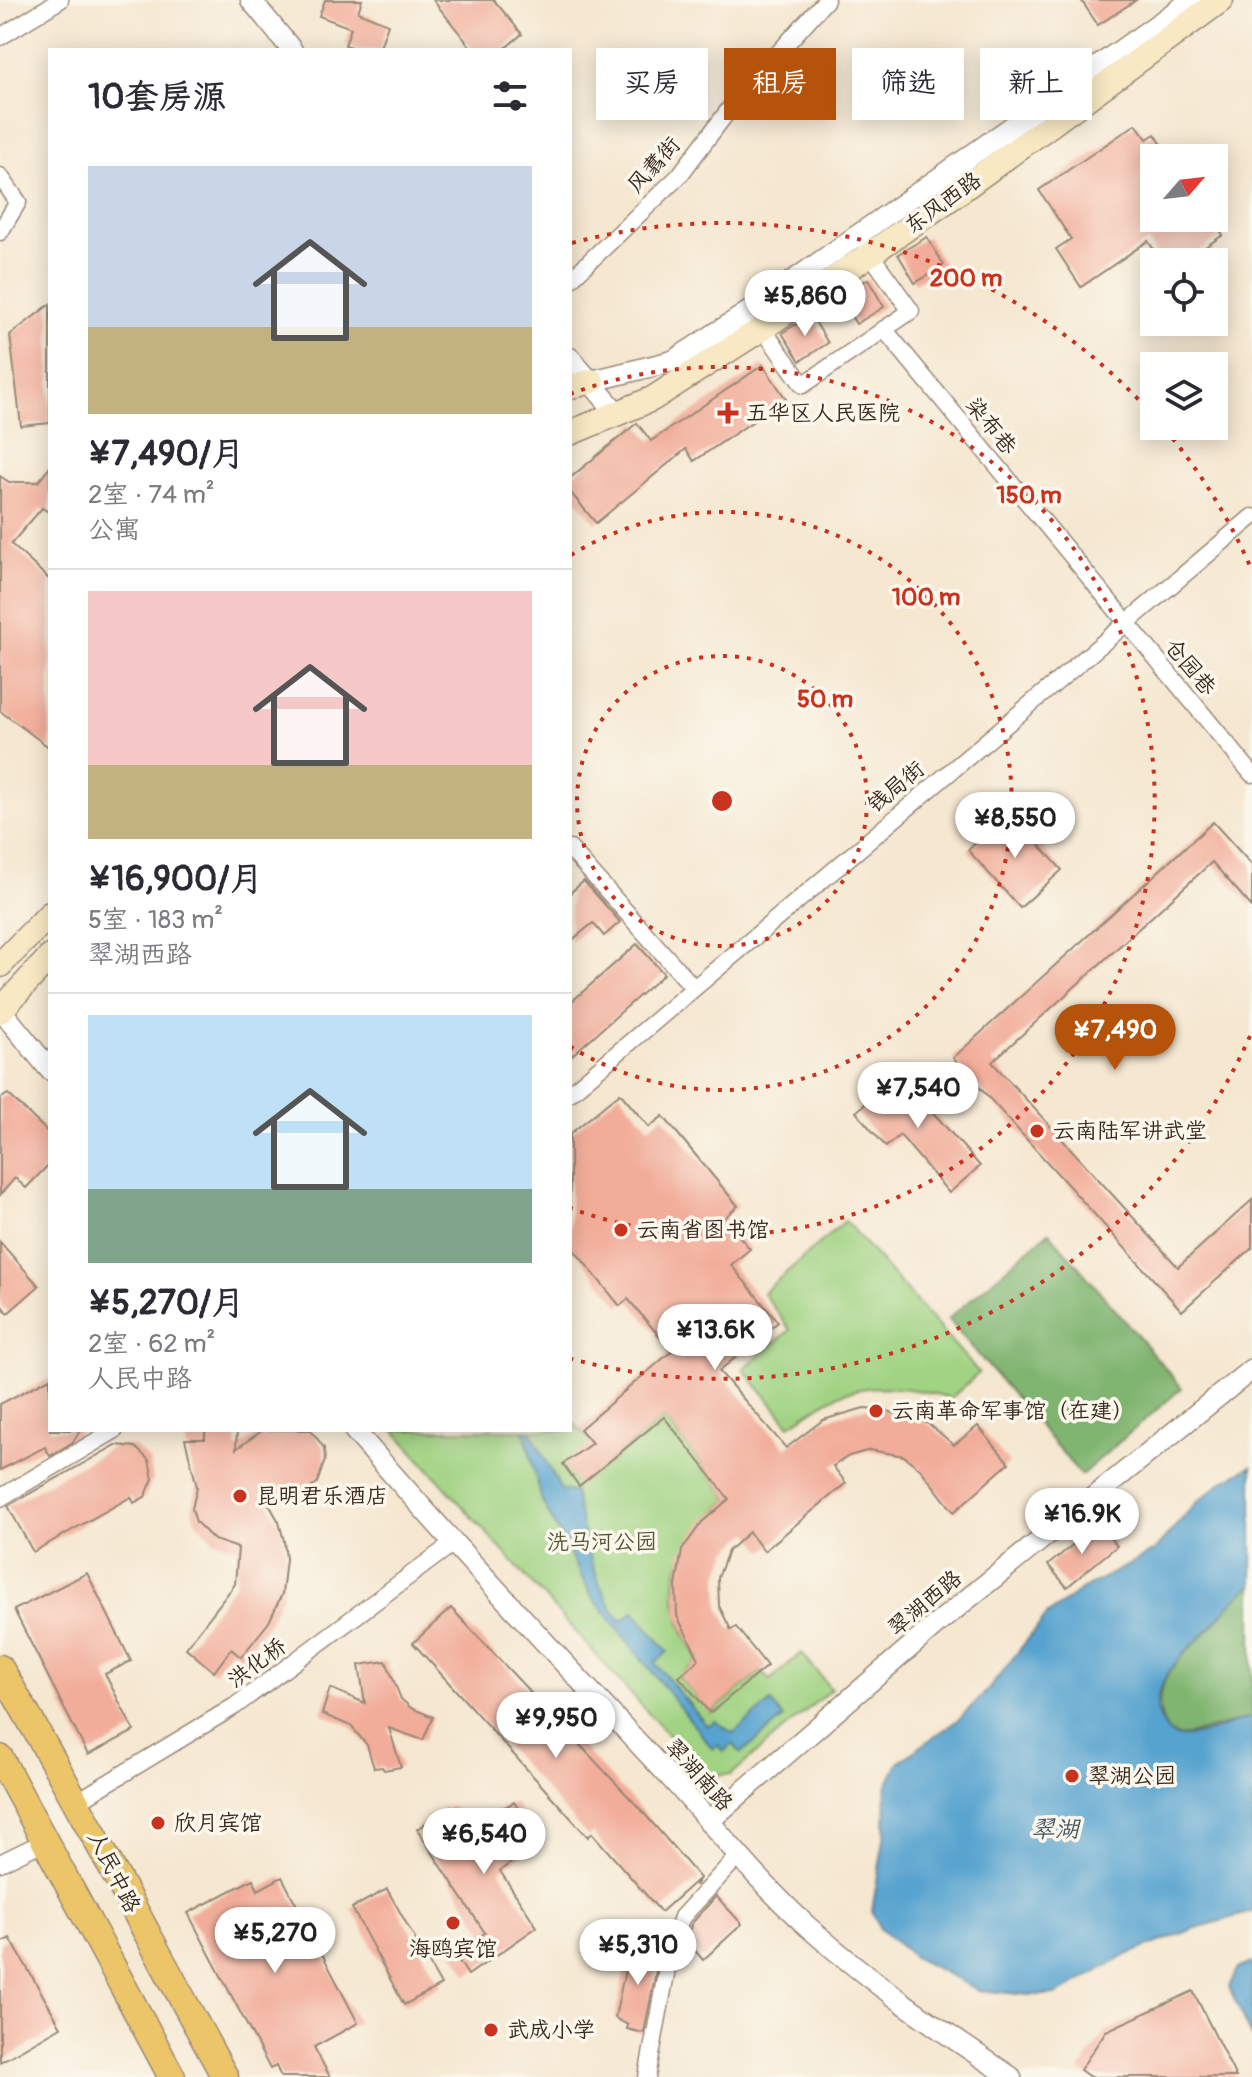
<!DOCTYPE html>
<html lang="zh">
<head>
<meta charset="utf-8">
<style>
  body { margin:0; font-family:Pangolin,"LXGW WenKai TC",sans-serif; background:#f7f7f7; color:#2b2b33; height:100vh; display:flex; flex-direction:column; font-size:30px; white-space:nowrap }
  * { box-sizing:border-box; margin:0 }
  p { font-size:26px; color:#7c7c81 }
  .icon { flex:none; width:44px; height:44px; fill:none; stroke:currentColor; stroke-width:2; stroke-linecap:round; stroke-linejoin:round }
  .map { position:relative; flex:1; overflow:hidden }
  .drawer { position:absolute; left:48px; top:48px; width:524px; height:1384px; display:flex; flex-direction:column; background:#fff; border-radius:0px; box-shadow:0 4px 20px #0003 }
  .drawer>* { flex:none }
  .top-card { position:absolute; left:596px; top:48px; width:536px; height:72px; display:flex; gap:16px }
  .needle { width:52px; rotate:62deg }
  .buttons { position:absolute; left:1140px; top:144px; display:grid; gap:16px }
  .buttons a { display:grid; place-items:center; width:88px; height:88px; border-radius:0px; background:#fff; box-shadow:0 4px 20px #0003; font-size:40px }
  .price { position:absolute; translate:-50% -68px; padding:0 18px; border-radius:28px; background:#fff; color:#222; font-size:26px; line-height:52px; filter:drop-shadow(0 2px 4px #0008) }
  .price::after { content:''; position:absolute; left:50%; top:48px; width:24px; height:18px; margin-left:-12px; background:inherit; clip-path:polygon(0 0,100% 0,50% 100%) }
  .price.selected { background:#b45309; color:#fff }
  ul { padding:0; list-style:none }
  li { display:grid; align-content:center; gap:16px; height:424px; padding:0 40px }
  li+li { border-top:2px solid #e1e1e2 }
  li span { display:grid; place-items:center; height:248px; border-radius:0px; color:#555 }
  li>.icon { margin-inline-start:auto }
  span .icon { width:144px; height:144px; fill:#fffc; stroke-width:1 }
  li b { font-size:34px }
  h2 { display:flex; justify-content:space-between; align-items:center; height:96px; padding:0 40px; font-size:34px }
  .tag { padding:0 28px; border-radius:0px; background:#fff; box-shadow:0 4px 20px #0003; font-size:28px; line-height:72px }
  .tag.selected { background:#b45309; color:#fff }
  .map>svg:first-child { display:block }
  .green { fill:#a1d383; stroke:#6e7e50; stroke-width:2 }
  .forest { fill:#80b571; stroke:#5e7048; stroke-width:2 }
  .water { fill:#56a3cf; stroke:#486676; stroke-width:2 }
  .building { fill:#f2ad9a }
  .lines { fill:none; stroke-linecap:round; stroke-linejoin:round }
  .minor-casing { stroke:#988877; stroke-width:19 }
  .tertiary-casing { stroke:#988877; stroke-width:23 }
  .secondary-casing { stroke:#988877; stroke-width:27 }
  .primary-casing { stroke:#988877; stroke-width:29 }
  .minor { stroke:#fff; stroke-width:16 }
  .tertiary { stroke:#fff; stroke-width:20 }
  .secondary { stroke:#f8e8c3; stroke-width:24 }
  .primary { stroke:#edc569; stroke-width:26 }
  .ring { fill:none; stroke:#c8321e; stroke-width:4; stroke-dasharray:4 8 }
  .poi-dot { fill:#c8321e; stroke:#fbf7ec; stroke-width:3 }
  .labels { text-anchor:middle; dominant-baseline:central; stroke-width:7; stroke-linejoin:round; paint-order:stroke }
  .street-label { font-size:22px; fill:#3b2a1e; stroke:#fbf7ec }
  .poi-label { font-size:22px; fill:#3b2a1e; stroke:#fbf7ec; text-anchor:start }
  .park-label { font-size:22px; fill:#545437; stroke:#fbf7ec }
  .water-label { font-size:24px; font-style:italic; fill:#465a65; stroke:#fbf7ec }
  .centre { fill:#c8321e; stroke:#fbf7ec; stroke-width:4 }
  .ring-label { font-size:24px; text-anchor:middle; font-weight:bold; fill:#c8321e; stroke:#fbf7ec; stroke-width:7; stroke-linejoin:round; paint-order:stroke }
</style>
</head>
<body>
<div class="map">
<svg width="1252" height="2077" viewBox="0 0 1252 2077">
  <rect width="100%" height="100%" fill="#fbf7ec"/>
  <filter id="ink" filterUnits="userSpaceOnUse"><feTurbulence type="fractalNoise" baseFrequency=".0125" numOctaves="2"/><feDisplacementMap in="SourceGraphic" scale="16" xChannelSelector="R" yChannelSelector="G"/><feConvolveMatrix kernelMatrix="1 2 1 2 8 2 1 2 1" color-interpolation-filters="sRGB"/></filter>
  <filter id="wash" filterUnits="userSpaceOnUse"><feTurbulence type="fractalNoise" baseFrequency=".006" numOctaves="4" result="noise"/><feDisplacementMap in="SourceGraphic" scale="32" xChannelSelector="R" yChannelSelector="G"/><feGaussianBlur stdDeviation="1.8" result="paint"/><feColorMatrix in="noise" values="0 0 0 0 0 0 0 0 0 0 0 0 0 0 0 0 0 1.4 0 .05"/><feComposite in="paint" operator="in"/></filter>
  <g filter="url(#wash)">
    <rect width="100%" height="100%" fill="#f5e7d0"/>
    <g class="green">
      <path d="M845 1221 979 1373 951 1398C918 1389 871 1381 839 1395 822 1402 806 1415 790 1425L743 1369 790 1330 763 1293Z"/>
      <path d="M664 1417 729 1499C674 1545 655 1597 699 1659L679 1677 711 1713 761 1671 770 1680 802 1653 831 1689 731 1775H704L394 1430H570V1418L609 1463Z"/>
    </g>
    <g class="forest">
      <polygon points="1049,1232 1182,1388 1081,1475 948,1319"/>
      <path d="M1252 1585V1717L1181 1737 1168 1732C1141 1686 1183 1656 1212 1626 1226 1611 1235 1596 1252 1585Z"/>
    </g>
    <g class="water">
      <path d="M524 1430H530L561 1490 574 1492C584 1535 593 1586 621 1621L634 1611 668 1652 655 1663 707 1726 715 1721 733 1733 771 1702 784 1718 741 1753 733 1744 723 1752 718 1745 713 1749 591 1595 542 1501Z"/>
      <path d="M1252 1466V1585C1236 1596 1226 1610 1213 1624 1192 1647 1141 1686 1162 1722 1166 1730 1170 1736 1180 1737 1197 1738 1234 1722 1252 1717V1912L1196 1928 1129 1954 1056 1995H1029L978 1990 913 1957 880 1929 872 1911 885 1833 886 1788 898 1763 959 1719 987 1691 1047 1615 1081 1590 1154 1551 1196 1503 1222 1482Z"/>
      <polygon points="1252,1963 1252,2037 1229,1987 1237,1969"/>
    </g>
    <g id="blocks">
      <g class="building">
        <polygon points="325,0 362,0 358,12 388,24 379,50 358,50 345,45 351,28 319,16"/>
        <polygon points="433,0 494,0 522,34 503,50 473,50"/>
        <polygon points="1081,0 1136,0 1098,25"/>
        <polygon points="1136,124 1147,139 1155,134 1171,158 1154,158 1154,218 1212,218 1223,235 1183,262 1162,262 1148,241 1081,287 1056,249 1071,239 1039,190"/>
        <polygon points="927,237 944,265 915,283 898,254"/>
        <polygon points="868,279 884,307 856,324 839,296"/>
        <polygon points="50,304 50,423 21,426 10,335"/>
        <polygon points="811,315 828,343 800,361 782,333"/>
        <polygon points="763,365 786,399 694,461 686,449 596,523 570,492 570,478 637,423 651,441"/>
        <polygon points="50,467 50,513 42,508 11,544 50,580 50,748 0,711 0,476 9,482 38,482"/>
        <polygon points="1010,812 1062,870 1020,908 968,850"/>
        <polygon points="1213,822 1252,865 1252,907 1212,862 992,1062 1178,1267 1252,1200 1252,1248 1182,1311 953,1058"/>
        <polygon points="584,881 620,922 604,936 593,923 570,942 570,893"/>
        <polygon points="637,944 664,974 570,1057 570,1003"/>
        <polygon points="905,1069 936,1104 930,1109 980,1166 949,1193 900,1135 886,1147 856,1112"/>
        <polygon points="620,1093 649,1127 663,1116 738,1206 724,1218 750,1249 731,1265 778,1322 719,1371 786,1448 823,1420 864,1408 881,1409 929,1424 954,1445 978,1426 1009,1463 954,1512 920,1469 904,1456 870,1450 849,1456 833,1466 846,1483 764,1551 749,1532 728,1551 718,1578 719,1606 731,1630 736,1627 767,1666 710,1713 679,1677 699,1659 677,1616 676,1586 682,1550 702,1522 729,1499 664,1417 579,1486 563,1464 592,1443 580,1429 672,1351 628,1299 620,1306 570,1245 570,1134"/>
        <polygon points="8,1094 50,1134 50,1163 26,1188 15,1178 0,1195 0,1099"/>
        <polygon points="0,1242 39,1286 8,1313 0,1304"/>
        <polygon points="50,1378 50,1430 80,1430 73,1442 50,1456 45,1447 0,1470 0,1404"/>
        <polygon points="205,1430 237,1430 236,1449 263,1430 311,1430 324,1448 325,1460 317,1483 308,1491 297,1496 266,1499 279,1522 284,1541 286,1559 282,1594 269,1622 241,1657 231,1649 214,1672 186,1648 235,1584 238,1548 214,1540 196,1522 192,1509 197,1487 185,1439 205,1439"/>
        <polygon points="116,1445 135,1447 149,1460 153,1479 145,1497 134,1503 131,1497 33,1552 8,1506"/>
        <polygon points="1098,1524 1117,1546 1067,1587 1048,1565"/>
        <polygon points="87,1573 131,1661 105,1674 134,1731 88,1755 14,1610"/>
        <polygon points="451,1608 643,1812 700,1878 695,1886 696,1881 661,1912 592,1833 588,1837 413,1643"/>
        <polygon points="386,1661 401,1699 411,1708 433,1717 423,1740 389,1728 401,1767 384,1770 382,1767 374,1768 367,1745 351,1726 322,1714 330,1688 365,1703 359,1665"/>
        <polygon points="514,1802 539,1841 500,1871 537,1927 468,1975 454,1953 485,1933 417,1829 451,1806 466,1829"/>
        <polygon points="282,1877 358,2023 314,2047 330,2077 281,2077 276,2066 270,2069 188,1913 253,1879 258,1890"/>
        <polygon points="387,1889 441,1985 404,2005 352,1908"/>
        <polygon points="716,1896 742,1924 703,1960 686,1940 692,1923"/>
        <polygon points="10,1938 61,2027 0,2062 0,1943"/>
        <polygon points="644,1942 661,1945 644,2033 627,2029 628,2025 615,2018 629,1950 642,1950"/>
        <polygon points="1193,1991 1236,2077 1090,2077 1080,2070 1106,2031"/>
      </g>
    </g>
  </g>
  <g filter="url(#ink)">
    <use href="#blocks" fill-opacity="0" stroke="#988877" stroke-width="2"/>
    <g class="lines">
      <defs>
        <g id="minor">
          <polyline points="0,37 60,0"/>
          <polyline points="0,176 18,202 0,232"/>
          <polyline points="570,280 679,176 737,99 826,0"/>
          <polyline points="758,322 803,385 911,311 866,248"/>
          <polyline points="884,329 1252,774"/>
          <polyline points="570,849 693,987"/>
          <polyline points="570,1093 1252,517"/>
          <polyline points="0,1498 115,1430"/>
          <polyline points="78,1801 235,1706 452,1544"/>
          <polyline points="0,1863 45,1841"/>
          <polyline points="647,2077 670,1952 682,1917 738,1856"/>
        </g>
        <g id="tertiary">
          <polyline points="251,0 292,50"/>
          <polyline points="570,358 616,412"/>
          <polyline points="592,381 673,361 750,311 1192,0"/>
          <polyline points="1,1010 50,1070"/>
          <path d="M354 1430C456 1548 562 1661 668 1775 714 1825 756 1880 807 1926 871 1983 940 2030 1011 2077"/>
          <polyline points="709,1821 939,1622 1252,1369"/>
        </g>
        <g id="secondary">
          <polyline points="570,387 592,381"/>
          <polyline points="570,433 652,399 763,328 945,202 1221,0"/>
          <polyline points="0,965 50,914"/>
          <polyline points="0,1011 50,957"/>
        </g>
        <g id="primary">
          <path d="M0 1668C79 1802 150 1941 225 2077"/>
          <polyline points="0,1758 172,2077"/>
        </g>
      </defs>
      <use href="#minor" class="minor-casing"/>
      <use href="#tertiary" class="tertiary-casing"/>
      <use href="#secondary" class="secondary-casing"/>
      <use href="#primary" class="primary-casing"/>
      <use href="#minor" class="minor"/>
      <use href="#tertiary" class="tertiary"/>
      <use href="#secondary" class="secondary"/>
      <use href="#primary" class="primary"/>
    </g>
  </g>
  <g class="ring">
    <circle cx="722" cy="801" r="145"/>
    <path d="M571 555A289 289 0 1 1 571 1047"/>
    <path d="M570 394A434 434 0 1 1 570 1208"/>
    <path d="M1250 1036A578 578 0 0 1 572 1359M572 243A578 578 0 0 1 1152 414M1165 429A578 578 0 0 1 1250 566"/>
  </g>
  <g class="poi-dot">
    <path d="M724 401h8v8h8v8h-8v8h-8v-8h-8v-8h8z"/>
    <circle cx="1037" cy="1131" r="8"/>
    <circle cx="621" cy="1230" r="8"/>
    <circle cx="876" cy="1411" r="8"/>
    <circle cx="240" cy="1496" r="8"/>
    <circle cx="1072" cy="1776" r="8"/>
    <circle cx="158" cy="1823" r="8"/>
    <circle cx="453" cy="1923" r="8"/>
    <circle cx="491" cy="2030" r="8"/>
  </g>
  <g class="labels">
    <g class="street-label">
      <text transform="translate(654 165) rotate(-48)">风翥街</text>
      <text transform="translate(943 203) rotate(-36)">东风西路</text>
      <text transform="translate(991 426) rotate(51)">染布巷</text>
      <text transform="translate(1190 667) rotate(50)">仓园巷</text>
      <text transform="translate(896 787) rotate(-40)">钱局街</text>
      <text transform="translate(925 1603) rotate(-40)">翠湖西路</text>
      <text transform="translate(257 1663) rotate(-37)">洪化桥</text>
      <text transform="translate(699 1775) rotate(48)">翠湖南路</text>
      <text transform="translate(114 1872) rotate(63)">人民中路</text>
    </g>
    <g class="poi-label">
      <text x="746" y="413">五华区人民医院</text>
      <text x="1053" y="1131">云南陆军讲武堂</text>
      <text x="637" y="1230">云南省图书馆</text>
      <text x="892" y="1411">云南革命军事馆（在建）</text>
      <text x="256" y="1496">昆明君乐酒店</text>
      <text x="1088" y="1776">翠湖公园</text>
      <text x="174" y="1823">欣月宾馆</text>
      <text x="453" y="1949" text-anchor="middle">海鸥宾馆</text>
      <text x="507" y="2030">武成小学</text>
    </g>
    <g class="park-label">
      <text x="602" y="1542">洗马河公园</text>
    </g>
    <g class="water-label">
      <text x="1055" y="1829">翠湖</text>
    </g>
  </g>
  <circle cx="722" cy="801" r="12" class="centre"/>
  <g class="ring-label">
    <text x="966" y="286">200 m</text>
    <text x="1029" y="503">150 m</text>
    <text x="926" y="605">100 m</text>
    <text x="825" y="707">50 m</text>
  </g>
</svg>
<div class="buttons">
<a><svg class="needle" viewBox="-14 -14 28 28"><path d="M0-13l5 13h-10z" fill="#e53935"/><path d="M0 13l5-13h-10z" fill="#7c7c81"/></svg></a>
<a><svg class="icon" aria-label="locate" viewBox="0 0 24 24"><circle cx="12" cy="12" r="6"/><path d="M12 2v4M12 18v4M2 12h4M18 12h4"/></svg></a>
<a><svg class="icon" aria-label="layers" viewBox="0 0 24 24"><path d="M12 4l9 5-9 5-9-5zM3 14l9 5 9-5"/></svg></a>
</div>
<b class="price" style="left:805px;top:338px">¥5,860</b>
<b class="price" style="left:1015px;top:860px">¥8,550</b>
<b class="price selected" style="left:1115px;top:1072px">¥7,490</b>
<b class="price" style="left:918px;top:1130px">¥7,540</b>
<b class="price" style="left:715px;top:1372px">¥13.6K</b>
<b class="price" style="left:1082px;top:1556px">¥16.9K</b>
<b class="price" style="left:556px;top:1760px">¥9,950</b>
<b class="price" style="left:484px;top:1876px">¥6,540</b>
<b class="price" style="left:275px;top:1975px">¥5,270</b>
<b class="price" style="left:638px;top:1987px">¥5,310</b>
<div class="top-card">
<a class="tag">买房</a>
<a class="tag selected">租房</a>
<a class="tag">筛选</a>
<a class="tag">新上</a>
</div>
<section class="drawer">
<h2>10套房源<svg class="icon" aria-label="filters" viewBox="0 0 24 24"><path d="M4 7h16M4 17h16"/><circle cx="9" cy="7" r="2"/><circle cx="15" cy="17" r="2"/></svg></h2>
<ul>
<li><span style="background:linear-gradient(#c9d6e8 65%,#c2b280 0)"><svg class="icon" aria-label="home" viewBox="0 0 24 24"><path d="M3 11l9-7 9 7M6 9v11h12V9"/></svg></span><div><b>¥7,490/月</b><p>2室 · 74 m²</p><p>公寓</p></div></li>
<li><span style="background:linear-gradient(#f6c9c9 70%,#c2b280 0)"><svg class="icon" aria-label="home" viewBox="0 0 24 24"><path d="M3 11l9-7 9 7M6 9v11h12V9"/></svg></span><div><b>¥16,900/月</b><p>5室 · 183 m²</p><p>翠湖西路</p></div></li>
<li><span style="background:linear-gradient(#bfe0f5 70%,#7fa58c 0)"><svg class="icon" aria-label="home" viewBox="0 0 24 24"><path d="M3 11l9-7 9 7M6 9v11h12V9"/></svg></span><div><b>¥5,270/月</b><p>2室 · 62 m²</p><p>人民中路</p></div></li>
</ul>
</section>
</div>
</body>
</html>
